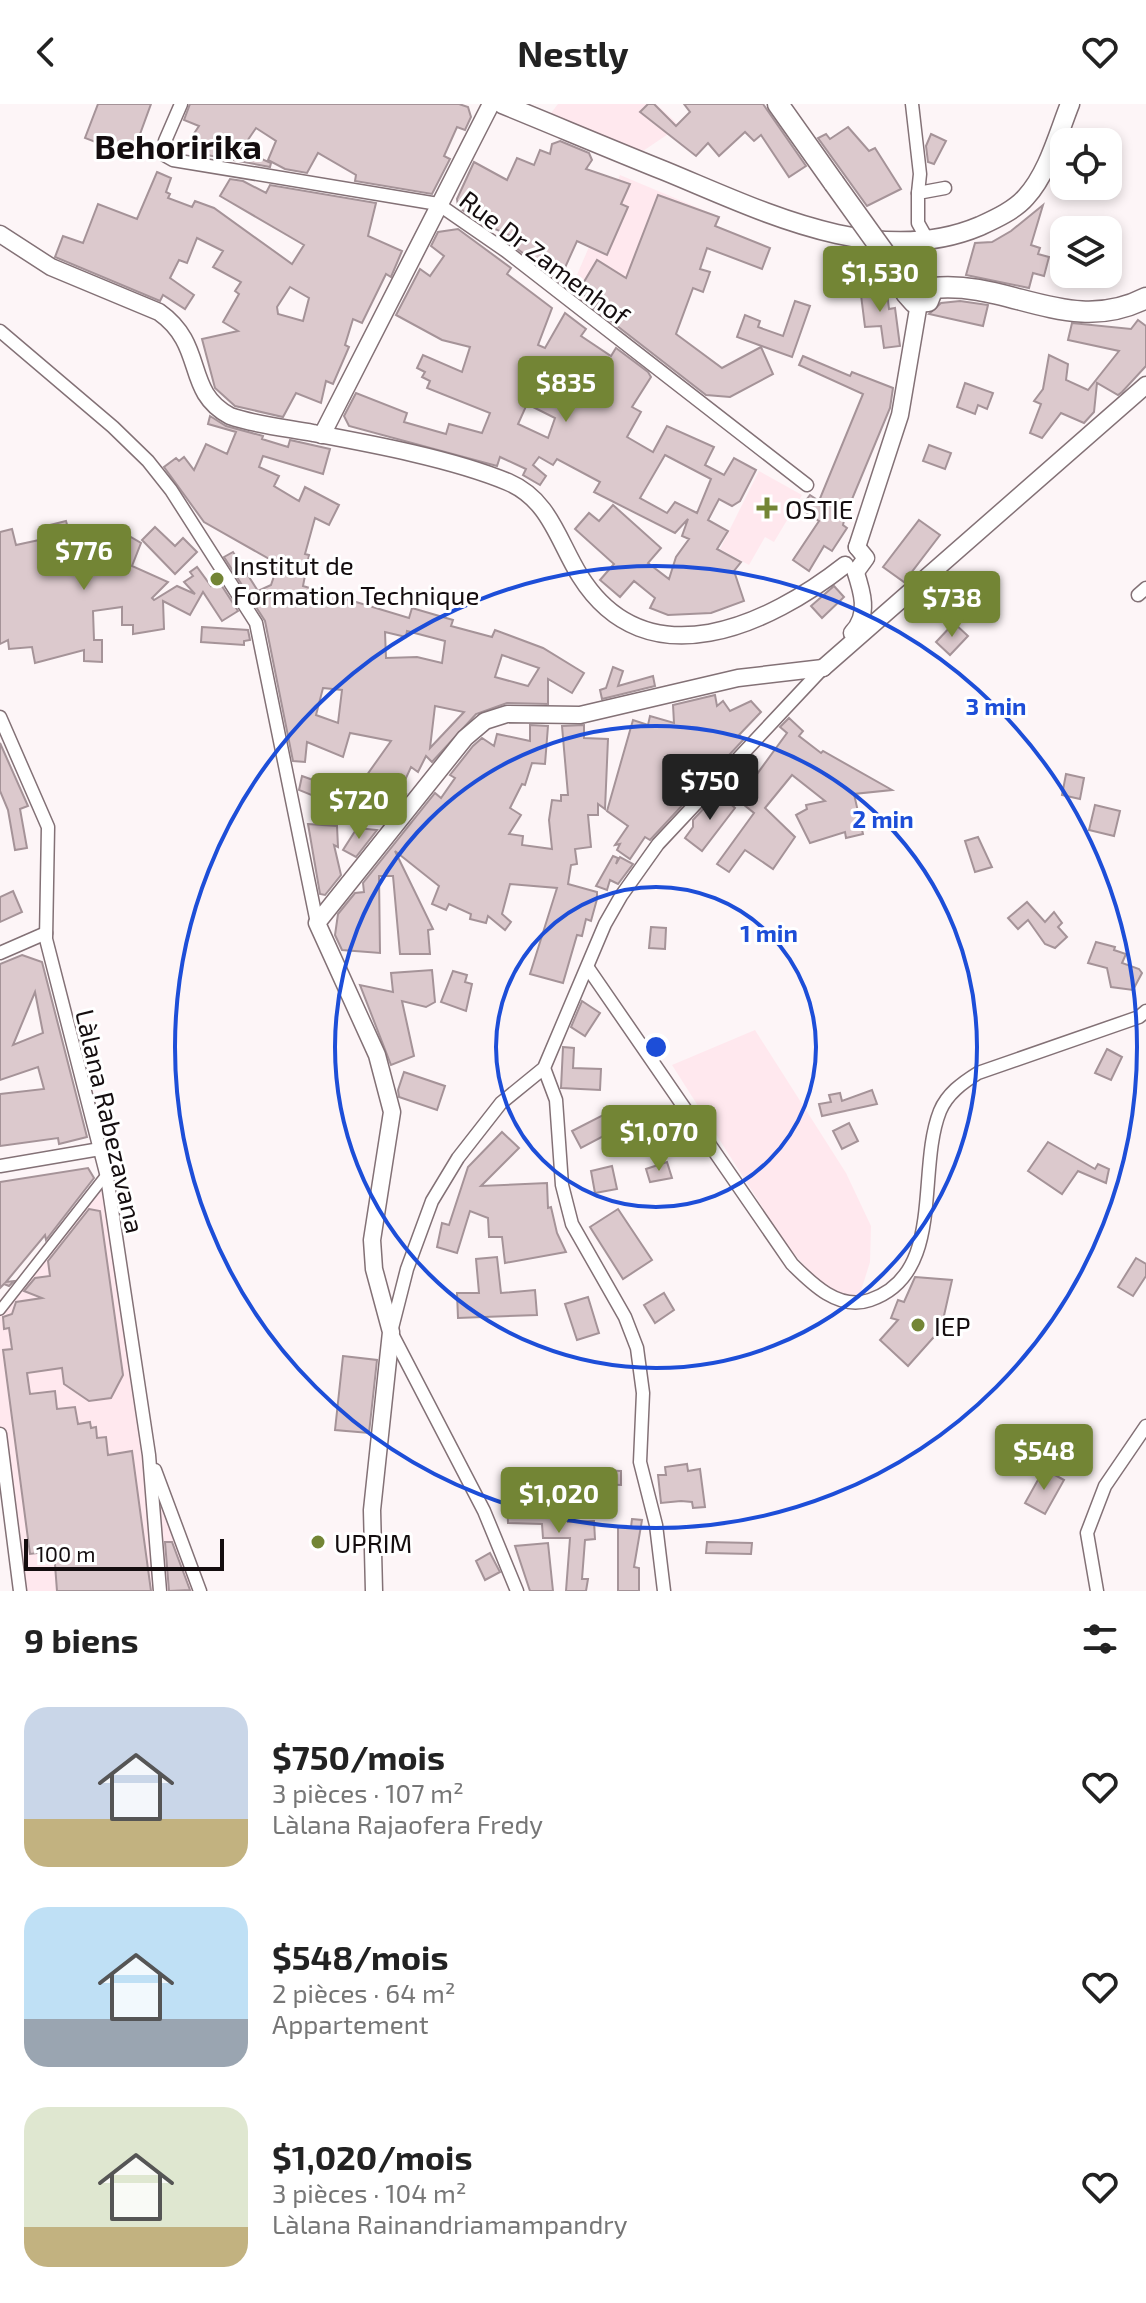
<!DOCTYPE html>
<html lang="fr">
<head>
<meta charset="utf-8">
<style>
  body { margin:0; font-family:"Exo 2",sans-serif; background:#f2f2f2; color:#222; height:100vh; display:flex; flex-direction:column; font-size:30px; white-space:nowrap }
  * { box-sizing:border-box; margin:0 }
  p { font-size:26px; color:#767676 }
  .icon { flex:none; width:44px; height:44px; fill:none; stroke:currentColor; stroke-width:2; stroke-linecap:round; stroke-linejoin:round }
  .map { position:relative; height:1487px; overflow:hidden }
  .panel { display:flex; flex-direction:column; background:#fff; flex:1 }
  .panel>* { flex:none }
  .buttons { position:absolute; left:1050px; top:24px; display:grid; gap:16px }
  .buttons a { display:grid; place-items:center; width:72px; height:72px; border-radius:16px; background:#fff; box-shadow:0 4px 12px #0003; font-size:40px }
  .scale { position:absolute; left:24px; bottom:20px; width:200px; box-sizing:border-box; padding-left:8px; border:4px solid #140d0f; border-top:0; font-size:22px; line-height:28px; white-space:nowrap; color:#140d0f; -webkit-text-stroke:6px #fff; paint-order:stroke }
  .price { position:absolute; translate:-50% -68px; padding:0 18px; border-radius:8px; background:#738535; color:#fff; font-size:26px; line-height:52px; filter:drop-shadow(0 2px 4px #0008) }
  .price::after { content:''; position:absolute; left:50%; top:48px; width:24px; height:18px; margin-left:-12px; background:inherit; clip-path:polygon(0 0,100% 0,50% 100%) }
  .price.current { background:#222; color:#fff }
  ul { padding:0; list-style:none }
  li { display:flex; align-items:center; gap:24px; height:200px; padding:0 24px }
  li span { display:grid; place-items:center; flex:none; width:224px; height:160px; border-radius:24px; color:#555 }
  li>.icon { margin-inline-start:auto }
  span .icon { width:96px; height:96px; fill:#fffc; stroke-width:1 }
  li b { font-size:34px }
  h2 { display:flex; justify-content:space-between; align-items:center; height:96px; padding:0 24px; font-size:34px }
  header { display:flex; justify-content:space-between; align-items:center; height:104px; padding:0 24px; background:#fff; font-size:36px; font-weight:700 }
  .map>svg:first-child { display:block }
  .built { fill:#ffe8ee }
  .building { fill:#dcc9cd; stroke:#a59398; stroke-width:2; fill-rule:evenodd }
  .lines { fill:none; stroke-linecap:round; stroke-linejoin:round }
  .pedestrian-casing { stroke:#837176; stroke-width:12 }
  .minor-casing { stroke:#837176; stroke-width:15 }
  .tertiary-casing { stroke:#837176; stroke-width:19 }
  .secondary-casing { stroke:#837176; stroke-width:21 }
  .primary-casing { stroke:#837176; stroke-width:23 }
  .pedestrian { stroke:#fff; stroke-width:9 }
  .minor { stroke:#fff; stroke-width:12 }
  .tertiary { stroke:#fff; stroke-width:16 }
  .secondary { stroke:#fff; stroke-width:18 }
  .primary { stroke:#fff; stroke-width:20 }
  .primary-bridge-casing { stroke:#837176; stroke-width:23; stroke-linecap:butt }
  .primary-bridge { stroke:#fff; stroke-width:20 }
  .ring { fill:none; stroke:#1d4ed8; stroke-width:4 }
  .poi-dot { fill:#738535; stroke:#fff; stroke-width:3 }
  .labels { text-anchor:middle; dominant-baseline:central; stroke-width:6; stroke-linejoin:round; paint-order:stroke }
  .street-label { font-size:26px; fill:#140d0f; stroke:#fff }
  .poi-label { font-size:26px; fill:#140d0f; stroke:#fff; text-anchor:start }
  .district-label { font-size:34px; font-weight:bold; fill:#140d0f; stroke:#fff }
  .centre { fill:#1d4ed8; stroke:#fff; stroke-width:4 }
  .ring-label { font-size:24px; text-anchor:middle; font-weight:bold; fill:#1d4ed8; stroke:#fff; stroke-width:6; stroke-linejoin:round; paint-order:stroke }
</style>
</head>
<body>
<header><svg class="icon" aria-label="back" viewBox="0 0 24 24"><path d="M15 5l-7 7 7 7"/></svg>Nestly<svg class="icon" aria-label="heart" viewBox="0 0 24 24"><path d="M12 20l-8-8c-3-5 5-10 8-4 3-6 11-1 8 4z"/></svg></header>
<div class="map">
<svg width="1146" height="1487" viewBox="0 0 1146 1487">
  <rect width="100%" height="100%" fill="#fdf5f7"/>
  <g class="built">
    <polygon points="558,0 656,0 680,22 643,47 548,13"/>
    <polygon points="620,71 720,113 685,207 649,194 613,172 593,204 570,187"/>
    <polygon points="759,367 802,391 774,438 765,433 749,461 720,445"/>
    <polygon points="755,926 846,1069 871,1122 870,1158 859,1193 845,1192 823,1182 787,1142 672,961"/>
    <polygon points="106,1071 149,1351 200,1487 20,1487 0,1330 0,1206"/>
  </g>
  <g class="building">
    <polygon points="98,0 151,0 132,52 85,34"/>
    <polygon points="190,0 459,0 468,3 471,13 465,26 457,23 444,52 450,55 432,90 355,77 356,71 318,49 307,69 285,65 268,56 276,37 256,24 241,46 271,59 270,63 207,51 210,44 193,31 199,22 184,16"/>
    <polygon points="648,0 654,0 676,22 690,8 684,0 763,0 806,62 789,73 761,31 754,37 745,28 719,52 708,39 696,52 640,8"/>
    <polygon points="848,23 869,47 875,44 901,85 867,102 818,34 826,30 830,35"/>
    <polygon points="931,30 946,37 934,60 928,58 926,42"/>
    <polygon points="560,37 589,49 592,56 586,65 630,80 621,100 628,103 607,151 577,137 559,177 515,143 519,135 483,120 458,103 457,95 474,58 507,76 517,54 534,61 540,46 550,50 552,40"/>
    <path d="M157 68 171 74 166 88 170 90 168 94 192 103 195 97 214 104 292 160 304 141 220 92 230 75 243 77 266 89 270 81 376 99 368 132 402 147 391 173 386 170 362 219 353 215 345 241 349 243 333 280 326 277 321 299 296 289 283 313 235 302 215 284 202 235 238 227 223 218 239 190 235 187 241 178 213 163 223 147 197 134 187 159 179 156 170 174 194 191 185 205 163 191 160 197 55 153 63 132 83 139 98 100 137 115ZM290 183 309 194 303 217 278 210 277 203Z"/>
    <polygon points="658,91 719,113 715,122 770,144 762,165 707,144 700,165 710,168 703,188 693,184 676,230 722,264 761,243 773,270 730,293 706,291 594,204 597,199 578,188 597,156 626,174"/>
    <polygon points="1043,101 1031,141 1040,144 1038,150 1049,153 1044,172 1033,169 1029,184 966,171 975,139 992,138 1011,127"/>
    <path d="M458 125 511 164 507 170 552 204 538 241 545 244 565 209 586 225 581 232 611 252 616 244 648 268 651 273 632 303 641 308 627 333 653 348 667 322 714 343 705 361 724 371 734 354 756 366 740 397 732 402 719 395 708 416 728 427 717 445 741 458 734 467 744 497 711 509 668 511 650 504 655 494 634 477 620 493 600 476 614 460 575 425 589 409 599 417 613 401 661 444 648 459 669 475 676 453 689 435 682 432 688 415 675 429 594 388 600 378 557 355 553 361 539 353 533 361 546 372 540 381 523 371 526 365 500 353 497 362 349 322 344 312 356 289 407 309 404 318 446 330 449 320 482 329 490 309 427 284 430 277 422 273 425 268 417 264 423 251 462 268 470 243 442 236 396 211 420 165 430 172 444 152 431 142 438 128ZM527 300 555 314 548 334 518 320ZM665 351 711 375 697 409 675 398 667 409 640 394Z"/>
    <polygon points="886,180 889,205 895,204 900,242 884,244 881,222 865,223 860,183"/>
    <polygon points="795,197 810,202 792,253 737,233 745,211 760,217 758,223 783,232"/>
    <polygon points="960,197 988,201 983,222 929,210 941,199"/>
    <polygon points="1138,216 1146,222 1146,262 1122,288 1118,291 1097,279 1094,308 1084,319 1061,309 1042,334 1030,329 1041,300 1034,297 1043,285 1049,251 1068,260 1066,276 1088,286 1119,247 1068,236 1072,219 1131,225"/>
    <polygon points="803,252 850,272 852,268 893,284 890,304 845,412 843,421 847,424 832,447 824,442 809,467 793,456 819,417 800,404 810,391 819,397 863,290 799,261"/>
    <polygon points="965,279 993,289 987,305 978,301 975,310 957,303"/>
    <path d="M210 312 226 322 263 332 262 335 288 343 290 336 330 345 323 370 263 352 259 363 279 372 274 382 299 397 305 383 339 401 329 421 315 414 305 450 309 451 303 482 409 514 412 504 453 516 451 522 492 533 495 526 543 544 584 569 572 589 548 575V600L507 599 476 610 432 658 426 652 418 668 411 663 400 687 406 690 382 720 364 713 376 695 352 692 391 637 350 629 343 653 307 638 305 658 293 657 265 517 224 453 233 448 258 487 271 481 278 460 204 418 164 363 176 354 179 357 184 353 194 366 206 340 227 350 236 328 208 320ZM407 527 445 537 442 559 417 553 386 554 385 528 406 533ZM502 551 539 564 528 582 495 573ZM323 584 342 586 338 619 316 611ZM435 602 464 608 430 644Z"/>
    <polygon points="929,341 951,349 945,365 923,357"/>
    <polygon points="919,416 940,431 904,478 883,463"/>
    <polygon points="66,417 68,424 85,423 110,440 113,435 117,437 122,428 141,439 132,462 168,478 152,494 154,496 177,482 195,490 184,478 193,472 190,468 197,463 211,482 218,476 238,507 222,517 203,488 190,511 163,497 164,525 133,530 133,521 122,521 122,503 93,507 94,536 102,536 102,558 84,557 84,546 35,559 32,543 9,545 8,536 0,540 0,428 12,425 16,441 53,433 50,421"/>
    <polygon points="155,423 175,442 183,434 197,448 175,470 142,436"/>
    <polygon points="834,482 844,493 822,514 811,502"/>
    <polygon points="954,519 968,532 950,551 936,538"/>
    <polygon points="202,523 248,526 250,536 244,537 244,541 201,538"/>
    <polygon points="613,563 623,567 618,582 653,572 655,582 602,595 600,586 606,584"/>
    <polygon points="715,591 717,602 723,597 730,607 751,597 761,608 739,631 744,635 650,736 645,733 630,755 617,746 620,740 615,741 628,722 607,707 633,616 648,621 650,612 674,619 673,601"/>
    <polygon points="789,614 803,627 799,632 821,649 823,647 892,686 854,690 863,730 846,734 845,728 810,739 796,711 807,705 806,701 825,697 792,671 765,704 795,733 773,765 745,746 729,768 717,760 754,709 738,696 787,629 780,623"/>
    <polygon points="530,621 548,622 545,660 532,659 525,681 522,680 510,704 521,711 509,730 523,732 522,741 552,745 549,716 552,696 561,697 561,691 568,691 562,622 584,621 584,634 608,635 605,705 598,700 598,711 588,711 591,743 575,745 577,760 571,761 568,780 597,788 597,795 591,817 586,815 582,832 577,831 563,879 530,870 557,784 510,780 502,810 511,818 505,826 488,812 486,819 470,815 471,810 449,800 446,806 432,800 439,782 395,747 433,825 428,826 430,850 400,850 393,772 379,772 380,849 342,846 335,831 338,810 355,789 364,788 363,779 435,689 441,694 455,674 450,671 473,642 482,634 494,642 497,630 530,637"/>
    <polygon points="0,639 28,702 20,705 27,744 15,746 8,706 0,687"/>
    <polygon points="1066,670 1084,674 1080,695 1062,691"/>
    <polygon points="302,672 335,684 331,699 299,686"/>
    <polygon points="718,689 735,704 702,747 685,734 693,723 693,716"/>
    <polygon points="1095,701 1120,707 1114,732 1089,726"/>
    <polygon points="308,720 337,722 338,743 334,741 341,771 325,791 320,790"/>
    <polygon points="357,724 377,726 356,753 343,746"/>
    <polygon points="978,733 992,763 975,768 965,737"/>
    <polygon points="613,752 618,754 616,760 620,753 633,760 618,780 610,776 607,786 596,782"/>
    <polygon points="13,787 22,808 0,818 0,793"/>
    <polygon points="1027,798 1045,818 1054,808 1062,819 1058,823 1067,833 1055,844 1045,840 1028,816 1018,825 1008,814"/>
    <polygon points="651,823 666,824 665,845 649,844"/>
    <polygon points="1096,838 1115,843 1114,846 1126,850 1122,859 1139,865 1142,869 1133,886 1111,883 1107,864 1088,859"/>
    <path d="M22 851 42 858 87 1033 59 1040 58 1034 0 1042V990L44 985 38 963 0 976V860ZM35 888 43 929 13 941Z"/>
    <polygon points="432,866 435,898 426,903 402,897 414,952 391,961 360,881 393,888 391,869"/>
    <polygon points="453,867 467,871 465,878 472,880 466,907 441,898"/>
    <polygon points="582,897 600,909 585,932 571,923"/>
    <polygon points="563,943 574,944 573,964 601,965 600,986 561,984"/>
    <polygon points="1107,945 1122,953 1111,976 1095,969"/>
    <polygon points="404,968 445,982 437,1006 399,993 398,986"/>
    <polygon points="872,986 877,1000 822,1012 819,1000 831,998 829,991 840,989 842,997"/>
    <polygon points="607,1009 615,1026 581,1044 572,1027"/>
    <polygon points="849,1019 858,1037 842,1045 833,1027"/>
    <polygon points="502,1028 519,1044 481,1082 547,1079 548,1104 551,1103 557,1129 566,1148 505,1159 502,1133 489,1133 488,1114 470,1107 457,1149 437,1143 442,1119 449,1121 468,1063"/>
    <polygon points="1048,1038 1095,1065 1098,1060 1109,1065 1106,1079 1078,1067 1062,1090 1028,1067"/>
    <polygon points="667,1058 672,1074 650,1078 646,1065"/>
    <polygon points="612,1062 617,1085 595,1089 591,1067"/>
    <polygon points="88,1064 94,1074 46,1136 45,1131 6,1178 14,1177 9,1182 4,1180 0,1184 0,1078"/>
    <polygon points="89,1105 100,1107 123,1271 111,1294 89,1297 64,1280 62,1264 27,1269 30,1290 55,1287 57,1305 75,1303 78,1320 90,1318 91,1324 96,1323 97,1334 106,1333 108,1351 132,1347 151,1487 57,1487 54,1447 30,1450 3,1246 12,1245 9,1224 4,1225 3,1213 12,1210 16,1198 42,1194 24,1187 35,1174 50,1172 48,1157"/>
    <polygon points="618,1105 652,1156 623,1175 590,1123"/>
    <polygon points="497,1153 501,1189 535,1186 537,1211 458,1214 457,1189 479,1189 476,1155"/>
    <polygon points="1136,1154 1146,1160 1146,1172 1133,1192 1118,1183"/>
    <polygon points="915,1173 952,1176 941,1225 908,1262 880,1236 898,1216 891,1214 898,1196 904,1198"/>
    <polygon points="664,1189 674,1206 655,1219 644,1201"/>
    <polygon points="588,1193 599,1229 577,1236 565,1200"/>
    <polygon points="343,1252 377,1256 369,1329 335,1326"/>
    <polygon points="687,1360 688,1367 700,1365 705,1403 693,1404 692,1398 681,1397 661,1399 658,1371 666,1371 665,1363"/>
    <polygon points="1044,1365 1064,1376 1045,1410 1025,1399"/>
    <polygon points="595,1366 621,1367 621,1381 595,1380"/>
    <polygon points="507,1401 567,1401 568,1418 594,1417 595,1435 585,1436 582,1475 588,1475 586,1487 566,1487 570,1434 543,1434 542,1420 508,1419"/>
    <polygon points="632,1415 642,1416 634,1463 639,1464 639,1487 618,1487 618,1422 631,1423"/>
    <polygon points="165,1438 172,1438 190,1486 169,1487"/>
    <polygon points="707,1438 752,1439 751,1450 706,1449"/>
    <polygon points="548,1439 553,1487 530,1487 515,1442"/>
    <polygon points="490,1449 500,1468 485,1476 476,1457"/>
  </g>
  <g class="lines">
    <defs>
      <polyline id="pedestrian" points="0,1206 106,1071"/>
      <g id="minor">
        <polyline points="181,0 165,37 166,52 173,56 438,100 506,147 807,381"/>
        <polyline points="912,0 920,70 918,89"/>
        <polyline points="927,135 918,119 918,89 945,84"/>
        <polyline points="0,227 113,323 148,357 171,386 256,519 317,819"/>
        <polyline points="1138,491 1146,484"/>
        <polyline points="0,613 48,723 46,835 107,1073 149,1351 160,1487"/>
        <polyline points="0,849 46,829"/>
        <path d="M588 864 792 1160C812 1180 839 1207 870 1196 946 1170 916 1067 940 1007 947 990 962 979 978 969L1139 913 1146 907"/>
        <polyline points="544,964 556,996 562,1081 572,1120 625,1213 637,1244 643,1289 640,1358 656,1421 664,1487"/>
        <polyline points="0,1062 100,1045"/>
        <polyline points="0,1330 20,1487"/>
        <polyline points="155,1366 200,1487"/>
        <polyline points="517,1487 484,1407 391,1228 407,1165 432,1097 458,1054 501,999 544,964 605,820 621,792 658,740 823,564"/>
        <polyline points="1097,1487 1087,1429 1105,1382 1146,1322"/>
      </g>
      <g id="tertiary">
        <path d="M0 130 51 163 159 208C207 242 183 287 230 312 256 321 286 324 313 329 372 340 453 355 508 378 550 396 558 437 580 472 647 579 770 520 845 461"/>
        <polyline points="322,331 491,0"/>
        <polyline points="857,443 900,311 919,199"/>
        <polyline points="857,443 866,454 858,465"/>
        <path d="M852 529C870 511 862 487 855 466"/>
        <polyline points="823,564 1146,281"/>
        <polyline points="374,1487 372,1406 391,1228 374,1165 372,1136 392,1008 377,951 317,819 465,634 485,617 507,610 580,611 738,574 823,564"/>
      </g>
      <path id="secondary" d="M502 0C556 22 610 45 665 67 760 106 876 166 980 122 995 115 1015 106 1026 93 1048 69 1058 30 1070 0"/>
      <g id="primary">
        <polyline points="778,0 834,79"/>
        <polyline points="908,177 906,189 914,198 928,197 933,184"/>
        <path d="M933 184C1009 176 1070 233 1146 194"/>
      </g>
    </defs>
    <use href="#pedestrian" class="pedestrian-casing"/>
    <use href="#minor" class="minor-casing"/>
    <use href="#tertiary" class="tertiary-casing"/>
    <use href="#secondary" class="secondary-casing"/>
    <use href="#primary" class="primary-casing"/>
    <use href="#pedestrian" class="pedestrian"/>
    <use href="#minor" class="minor"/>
    <use href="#tertiary" class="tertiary"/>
    <use href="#secondary" class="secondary"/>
    <use href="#primary" class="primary"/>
    <defs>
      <polyline id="primary-bridge" points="834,79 890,157"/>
    </defs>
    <use href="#primary-bridge" class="primary-bridge-casing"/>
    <use href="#primary-bridge" class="primary-bridge"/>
  </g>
  <g class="ring">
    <circle cx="656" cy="943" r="160"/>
    <circle cx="656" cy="943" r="321"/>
    <circle cx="656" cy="943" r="481"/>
  </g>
  <g class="poi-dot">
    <path d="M763 392h8v8h8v8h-8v8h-8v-8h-8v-8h8z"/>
    <circle cx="217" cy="475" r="8"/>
    <circle cx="918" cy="1221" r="8"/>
    <circle cx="318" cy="1438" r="8"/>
  </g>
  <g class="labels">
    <g class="street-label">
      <text transform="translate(545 153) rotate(37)">Rue Dr Zamenhof</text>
      <text transform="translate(111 1017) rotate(77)">Làlana Rabezavana</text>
    </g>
    <g class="poi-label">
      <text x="785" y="404">OSTIE</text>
      <text x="233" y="460">Institut de<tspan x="233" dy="30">Formation Technique</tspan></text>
      <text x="934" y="1221">IEP</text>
      <text x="334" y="1438">UPRIM</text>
    </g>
    <g class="district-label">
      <text x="178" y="41">Behoririka</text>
    </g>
  </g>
  <circle cx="656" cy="943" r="12" class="centre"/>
  <g class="ring-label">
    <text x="996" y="611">3 min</text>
    <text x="883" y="724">2 min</text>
    <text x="769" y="838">1 min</text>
  </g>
</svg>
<div class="buttons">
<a><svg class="icon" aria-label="locate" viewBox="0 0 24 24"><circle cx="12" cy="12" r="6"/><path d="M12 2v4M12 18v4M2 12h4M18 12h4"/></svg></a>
<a><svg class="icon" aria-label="layers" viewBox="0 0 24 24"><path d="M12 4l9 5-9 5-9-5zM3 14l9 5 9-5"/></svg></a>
</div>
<div class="scale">100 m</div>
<b class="price" style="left:880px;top:210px">$1,530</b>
<b class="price" style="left:566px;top:320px">$835</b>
<b class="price" style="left:84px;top:488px">$776</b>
<b class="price" style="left:952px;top:535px">$738</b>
<b class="price current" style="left:710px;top:718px">$750</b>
<b class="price" style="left:359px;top:737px">$720</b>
<b class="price" style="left:659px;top:1069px">$1,070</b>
<b class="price" style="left:1044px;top:1388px">$548</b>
<b class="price" style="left:559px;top:1431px">$1,020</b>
</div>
<section class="panel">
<h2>9 biens<svg class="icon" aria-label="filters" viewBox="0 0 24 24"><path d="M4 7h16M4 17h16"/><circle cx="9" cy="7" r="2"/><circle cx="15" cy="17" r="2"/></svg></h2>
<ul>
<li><span style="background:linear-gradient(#c9d6e8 70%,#c2b280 0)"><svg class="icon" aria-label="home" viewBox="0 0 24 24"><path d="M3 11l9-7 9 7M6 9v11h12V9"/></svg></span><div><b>$750/mois</b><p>3 pièces · 107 m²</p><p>Làlana Rajaofera Fredy</p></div><svg class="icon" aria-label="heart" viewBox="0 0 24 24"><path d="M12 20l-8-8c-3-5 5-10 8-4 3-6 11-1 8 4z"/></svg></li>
<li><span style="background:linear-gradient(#bfe0f5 70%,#9aa5b1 0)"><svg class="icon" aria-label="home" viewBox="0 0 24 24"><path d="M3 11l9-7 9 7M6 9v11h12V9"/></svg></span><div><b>$548/mois</b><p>2 pièces · 64 m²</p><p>Appartement</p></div><svg class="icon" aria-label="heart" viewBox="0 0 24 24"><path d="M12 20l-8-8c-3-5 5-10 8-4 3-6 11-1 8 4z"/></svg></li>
<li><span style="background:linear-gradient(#dfe7d0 75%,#c2b280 0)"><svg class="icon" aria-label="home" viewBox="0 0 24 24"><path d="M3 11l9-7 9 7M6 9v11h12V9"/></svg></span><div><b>$1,020/mois</b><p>3 pièces · 104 m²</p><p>Làlana Rainandriamampandry</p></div><svg class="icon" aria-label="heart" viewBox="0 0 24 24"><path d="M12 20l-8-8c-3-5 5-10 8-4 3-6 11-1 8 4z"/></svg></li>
</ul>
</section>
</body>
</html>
